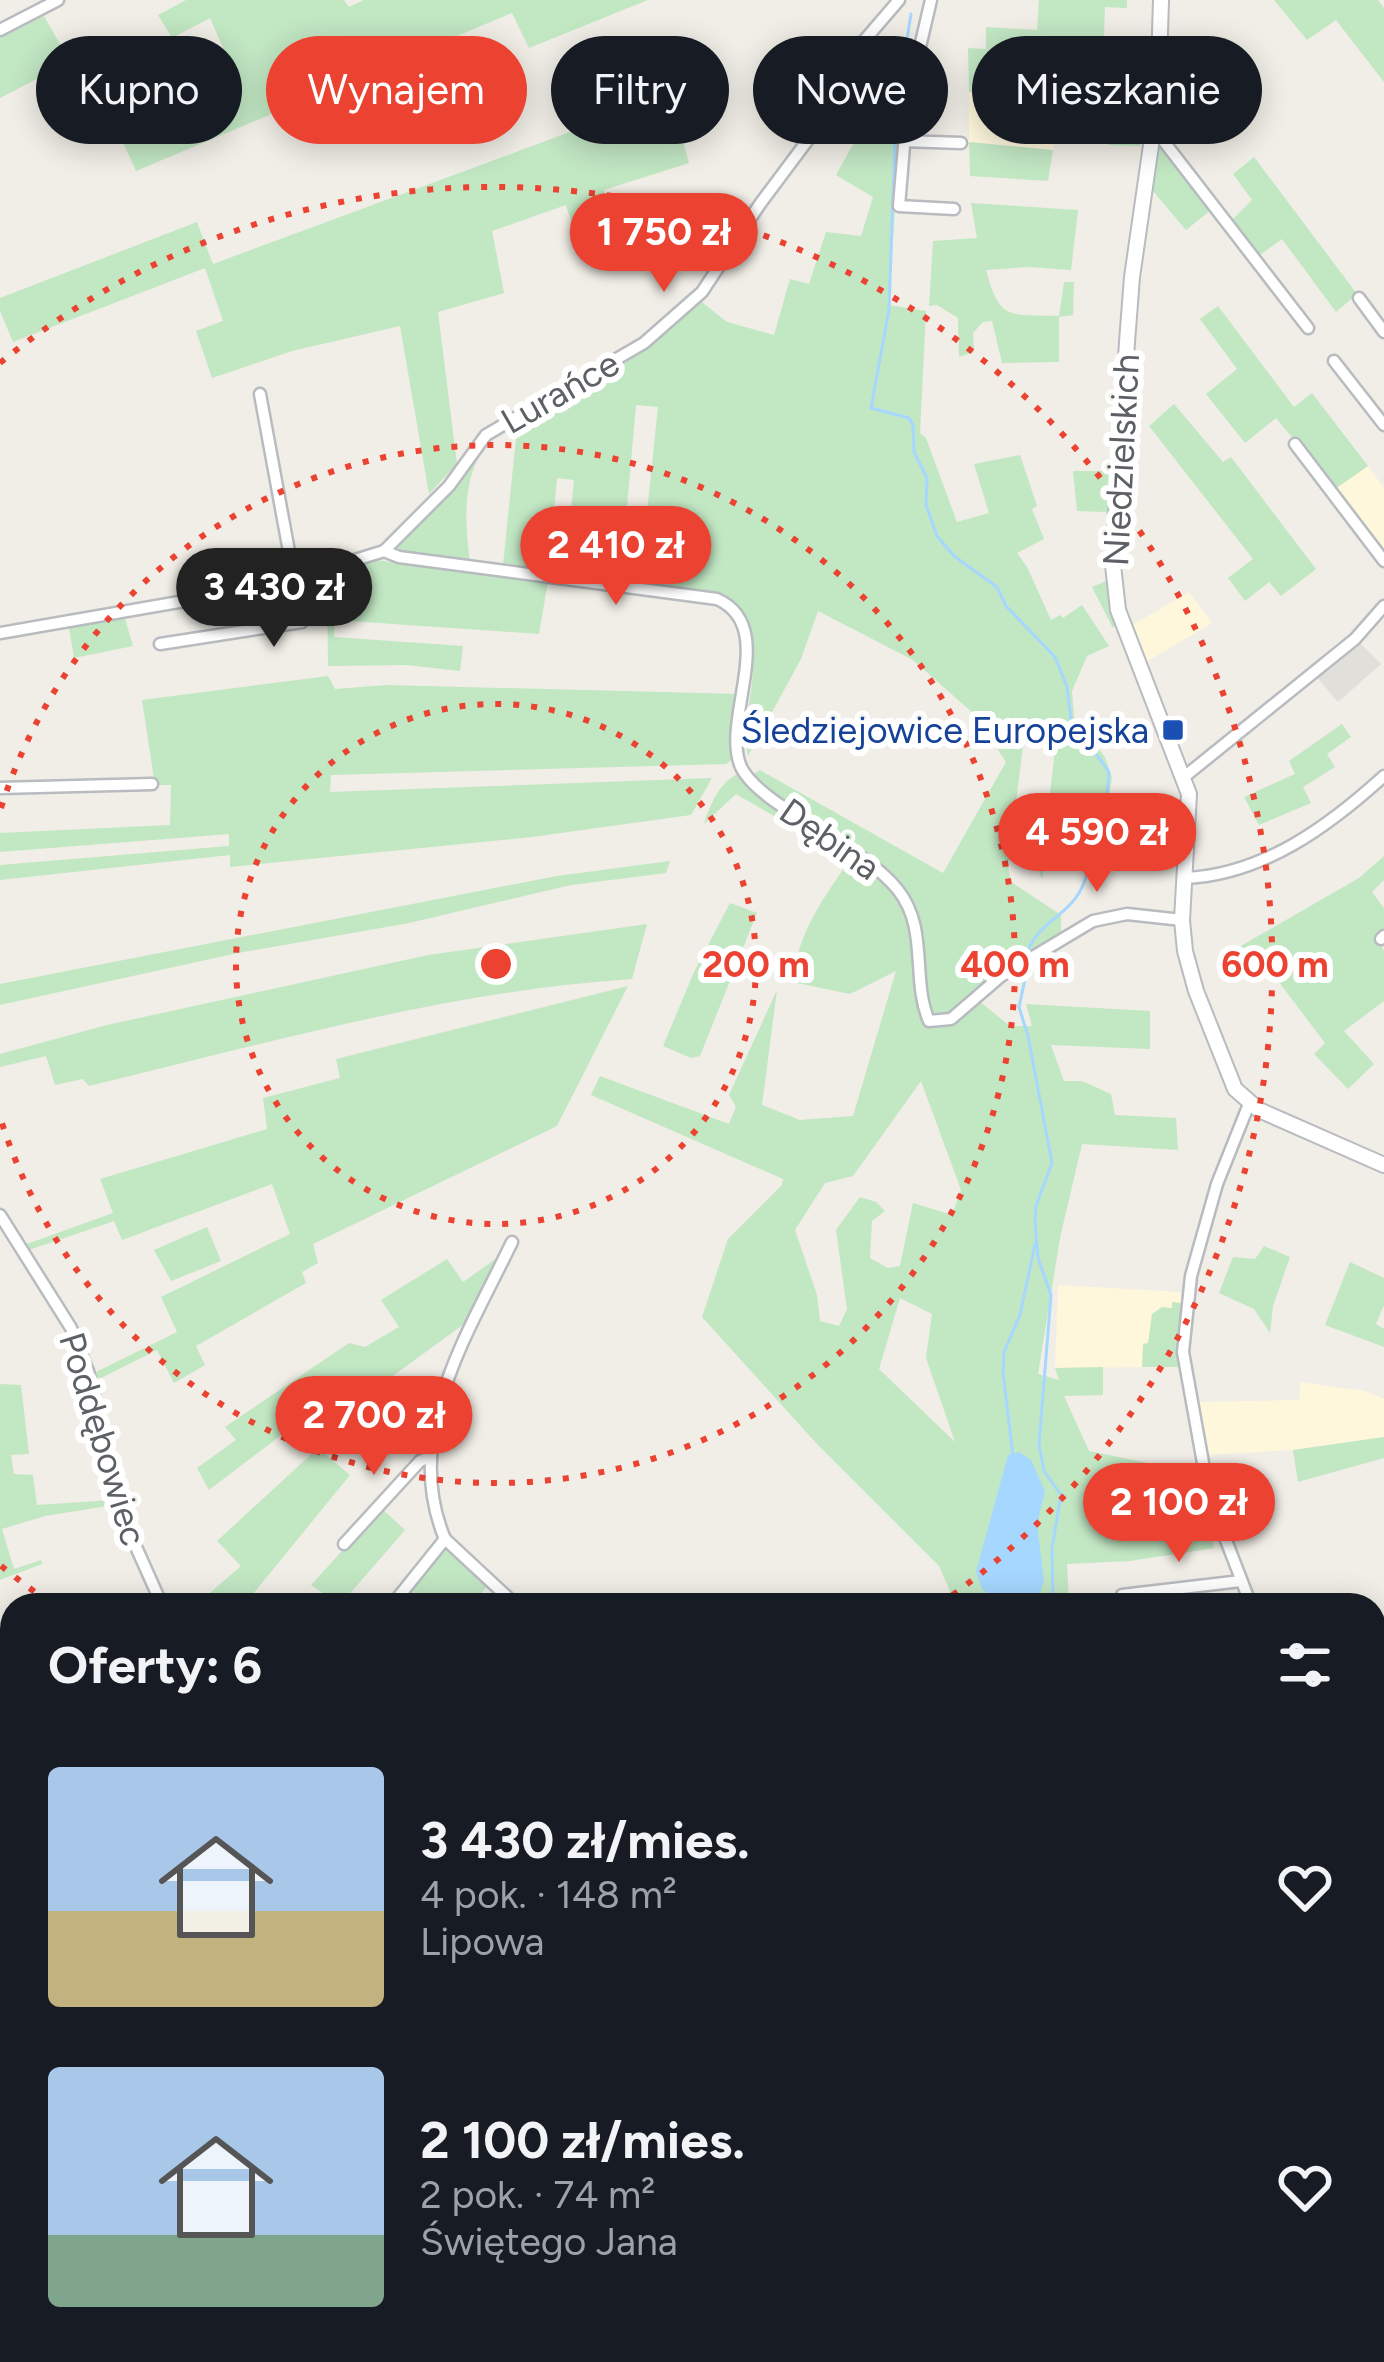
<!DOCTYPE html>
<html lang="pl">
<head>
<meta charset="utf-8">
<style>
  body { margin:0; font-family:Figtree,sans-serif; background:#242831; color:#f1f3f6; height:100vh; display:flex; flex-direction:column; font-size:45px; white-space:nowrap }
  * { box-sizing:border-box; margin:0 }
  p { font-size:39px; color:#9ea1a6 }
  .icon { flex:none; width:66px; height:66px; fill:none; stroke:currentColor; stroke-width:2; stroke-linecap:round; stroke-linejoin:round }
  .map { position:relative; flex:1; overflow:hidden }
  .drawer { position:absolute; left:0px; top:1593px; width:1386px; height:771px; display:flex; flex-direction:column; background:#171b24; border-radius:36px 36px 0 0; box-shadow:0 6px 30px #0003 }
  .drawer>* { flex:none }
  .hud { position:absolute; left:36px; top:36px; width:1314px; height:108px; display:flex; gap:24px }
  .price { position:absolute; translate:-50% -102px; padding:0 27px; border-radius:42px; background:#eb4231; color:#fff; font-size:39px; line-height:78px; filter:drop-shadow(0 3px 6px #0008) }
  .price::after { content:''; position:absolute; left:50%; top:72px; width:36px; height:27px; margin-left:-18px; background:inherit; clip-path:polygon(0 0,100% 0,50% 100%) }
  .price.selected { background:#222; color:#fff }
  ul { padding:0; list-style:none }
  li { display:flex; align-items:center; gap:36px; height:300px; padding:0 48px }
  li span { display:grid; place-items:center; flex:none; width:336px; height:240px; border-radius:12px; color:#555 }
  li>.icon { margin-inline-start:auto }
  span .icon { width:144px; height:144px; fill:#fffc; stroke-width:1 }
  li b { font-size:51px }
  h2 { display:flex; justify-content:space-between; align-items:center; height:144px; padding:0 48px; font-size:51px }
  .pill { padding:0 42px; border-radius:54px; background:#171b24; box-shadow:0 6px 30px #0003; font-size:42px; line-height:108px }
  .pill.selected { background:#eb4231; color:#fff }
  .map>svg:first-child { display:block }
  .commercial { fill:#fef7dc }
  .industrial { fill:#e1dfda }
  .green { fill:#c2e7c3; fill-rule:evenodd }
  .water { fill:#a6d7ff }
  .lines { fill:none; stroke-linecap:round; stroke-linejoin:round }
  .stream { stroke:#a6d7ff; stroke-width:3 }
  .minor-casing { stroke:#b8bbbf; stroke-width:15 }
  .tertiary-casing { stroke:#b8bbbf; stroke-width:18 }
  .minor { stroke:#fff; stroke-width:10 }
  .tertiary { stroke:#fff; stroke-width:14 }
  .ring { fill:none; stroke:#eb4231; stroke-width:6; stroke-dasharray:6 12 }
  .transit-dot { fill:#1a4fb4; stroke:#fff; stroke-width:4.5 }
  .labels { text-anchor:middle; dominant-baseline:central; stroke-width:12; stroke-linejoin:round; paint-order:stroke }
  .street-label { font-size:36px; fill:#5d6166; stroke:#fff }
  .transit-label { font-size:36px; fill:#164399; stroke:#fff; text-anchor:end }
  .centre { fill:#eb4231; stroke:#fff; stroke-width:6 }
  .ring-label { font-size:36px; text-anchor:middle; font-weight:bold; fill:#eb4231; stroke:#fff; stroke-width:12; stroke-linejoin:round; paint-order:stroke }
</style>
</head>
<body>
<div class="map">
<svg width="1384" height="2362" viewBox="0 0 1384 2362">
  <rect width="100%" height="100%" fill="#f0eee6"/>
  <g class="commercial">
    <polygon points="969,92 1056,98 1053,150 969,142"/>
    <polygon points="1368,466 1384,488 1384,557 1335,489"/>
    <polygon points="1189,592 1212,623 1143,664 1129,627"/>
    <polygon points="1058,1285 1181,1292 1180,1367 1055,1368"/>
    <polygon points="1300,1382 1365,1391 1384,1399 1384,1437 1293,1450 1206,1455 1199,1402 1299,1400"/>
  </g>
  <polygon class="industrial" points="1358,641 1381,664 1338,702 1316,676"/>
  <g class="green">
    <polygon points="186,0 344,0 349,7 364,0 648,0 529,48 512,13 136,171 116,127 85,141 83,127 73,130 68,118 72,112 60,100 100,82 122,125 232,69 210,18 172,38 158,15"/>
    <polygon points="1039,0 1127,0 1127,8 1105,7 1103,59 1075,57 1072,99 969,92 968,48 986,49 986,27 1037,30"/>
    <polygon points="1274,0 1378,0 1384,8 1384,82 1336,20 1307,40"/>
    <polygon points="44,16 70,62 0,98 0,38"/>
    <polygon points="670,95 689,163 604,190 613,230 577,240 566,205 492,231 504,293 438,312 457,464 429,494 400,326 292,351 212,378 196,331 223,321 205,268 13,342 0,311 0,298 197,222 213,264"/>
    <path d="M879 97 901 107 889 305 926 311 920 433 926 438 957 522 989 513 974 464 1020 455 1037 506 1032 509 1044 539 1017 553 1027 567 1051 620 1060 615 1063 618 1082 605 1109 646 1087 656 1072 691 1074 717 1105 757 1112 778 1095 868 1092 842 1100 819 1096 815 1100 796 1079 794 1075 813 1055 809 1042 878 1040 875 1059 718 1039 725 1023 746 1008 866 1011 882 1061 915V935L1006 966 979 1001 1010 1026H1032L1026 1004 1150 1011V1049L1051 1045 1064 1081H1082L1111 1094 1115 1115 1176 1118 1178 1150 1082 1144 1060 1238 1038 1374 1059 1380 1055 1368 1103 1367V1395L1064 1396 1089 1451 1148 1463 1149 1494 1135 1495 1134 1531H1159L1207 1516 1214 1548 1130 1561 1067 1564 1069 1602 1116 1598 1117 1605H937L950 1591 939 1566 817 1444 702 1317 728 1239 782 1185 783 1179 591 1095 600 1076 729 1124 736 1107 729 1095 777 990 762 1105 800 1120 853 1116 896 971 850 994 792 982C798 934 822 899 850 860L736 794 704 824C711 803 719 783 739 773L744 780 760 770 943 873 1006 762 974 714 913 660 818 611 801 659 748 756C743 734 748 713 751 691 765 585 720 594 634 583L646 522 658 407 636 405 626 518 615 580 565 573 574 480 557 478 549 569 503 565 518 419 628 360 698 299 727 322 774 335 790 279 809 284 826 232 861 236 873 197 836 175ZM921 1081 961 1190 952 1215 913 1203 900 1266 888 1268 870 1258 872 1221 885 1211 876 1202 860 1197 836 1230 847 1309 839 1326 820 1321 817 1295 795 1230 825 1183 853 1176ZM900 1298 932 1314 926 1358 955 1442 879 1369Z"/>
    <polygon points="1110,100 1150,102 1144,142 1139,146 1108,145"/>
    <polygon points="969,142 1053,150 1048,181 970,176"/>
    <polygon points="1160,142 1211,210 1186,230 1153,191"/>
    <polygon points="1254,157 1357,294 1336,312 1282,239 1257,257 1230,222 1252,200 1233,174"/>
    <path d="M971 203 1078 210 1071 270 1028 267 986 270C1000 322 1009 314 1059 316L1064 282H1074L1073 315 1059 317V362L1002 363 992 321 983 322 973 333 974 352 959 357 958 318 937 305 929 306 933 241 977 238Z"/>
    <polygon points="1218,306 1294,407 1312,393 1368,466 1335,489 1276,418 1245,443 1206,394 1237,369 1200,319"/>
    <polygon points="1174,404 1223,462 1231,457 1316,569 1281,596 1269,582 1245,601 1228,578 1253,559 1149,426"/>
    <path d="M482 451C462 484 465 524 470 562L399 552 398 545Z"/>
    <polygon points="1073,471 1114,471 1110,595 1116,624 1113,628 1092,587 1106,581 1106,512 1077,511"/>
    <polygon points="374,560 548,581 539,634 335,620 334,637 463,646 460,671 406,665 328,666 327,574"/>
    <polygon points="124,615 133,646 74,658 69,628"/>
    <polygon points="328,676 335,689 387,685 739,694 733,759 726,764 331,775 330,792 712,778 691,815 532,837 230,867 230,855 0,880 0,865 229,846 229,834 0,852 0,833 170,825 171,785 156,785 154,779 142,700"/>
    <polygon points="1342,724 1351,737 1327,754 1335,767 1303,787 1311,803 1259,825 1244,797 1295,774 1289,761"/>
    <polygon points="1384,856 1384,880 1372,892 1384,908 1384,928 1376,937 1384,951 1384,1001 1344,1031 1374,1064 1348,1089 1314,1054 1325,1043 1269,969 1247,979 1232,951 1359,878"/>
    <polygon points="670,861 666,873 571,885 409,923 238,953 0,1005 0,984 557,876"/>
    <polygon points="730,903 757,913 700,1056 691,1058 663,1046 694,972"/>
    <path d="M647 924 632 979C448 991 268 1043 89 1086L83 1079 55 1085 46 1056 0 1067V1054L107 1025 428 955Z"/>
    <polygon points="628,986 557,1126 313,1244 318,1263 302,1272 306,1283 196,1346 205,1365 174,1383 157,1350 95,1381 94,1373 177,1332 161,1297 290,1234 272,1184 122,1240 114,1221 29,1250 27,1244 113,1213 100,1179 267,1129 263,1098 340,1078 336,1059"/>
    <polygon points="207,1227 221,1261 171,1281 154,1250"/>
    <polygon points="1264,1246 1290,1257 1273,1306 1270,1333 1254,1309 1219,1293 1233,1257 1255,1259"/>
    <polygon points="504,1253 468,1326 464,1324 308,1438 296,1424 209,1490 197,1468 236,1440 225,1427 349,1343 365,1347 399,1327 381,1300 447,1259 463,1282"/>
    <polygon points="1350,1262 1384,1278 1384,1305 1376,1324 1384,1329 1384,1347 1325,1325"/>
    <polygon points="1172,1302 1181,1303 1180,1367 1142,1367 1143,1344 1148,1343 1152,1314 1162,1307 1172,1308"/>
    <polygon points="0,1384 21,1385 29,1454 11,1455 14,1474 33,1475 37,1505 112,1500 114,1505 45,1516 2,1529 14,1569 41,1560 42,1564 0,1580"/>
    <polygon points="1384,1437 1384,1458 1298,1482 1293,1450"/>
    <polygon points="318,1448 350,1475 244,1605 196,1605 241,1566 217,1541"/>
    <polygon points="381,1508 405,1530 340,1605 311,1585"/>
    <polygon points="450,1548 488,1585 472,1605 414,1605 404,1595 441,1549"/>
    <polygon points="157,2352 543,2352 549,2362 169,2362"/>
    <polygon points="866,2352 1182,2352 1164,2357 1161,2362 867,2362"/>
  </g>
  <path class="water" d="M1019 1452 1031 1460 1045 1491 1037 1524 1044 1580 1040 1593C1022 1604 998 1604 982 1589L976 1572 1008 1455Z"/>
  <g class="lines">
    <g class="stream">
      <polyline points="911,14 896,108 889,310 871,408 909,418 913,425 914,452 927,478 926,505 937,536 954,556 997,587 1006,606 1055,657 1067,687 1071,719 1109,772 1106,806 1094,861"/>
      <path d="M1026 956C1038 916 1079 917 1088 869"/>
      <polyline points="1028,965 1019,1007 1028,1036 1052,1163 1036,1206 1035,1222 1038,1258 1051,1295 1039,1444 1044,1471 1061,1495 1052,1548 1053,1605"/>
      <polyline points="1013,1456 1003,1373 1004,1352 1020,1315 1035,1244"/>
      <polyline points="1128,2362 1129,2352"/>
    </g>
    <defs>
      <g id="minor">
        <polyline points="931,0 908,98 899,206 954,209"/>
        <polyline points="0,30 58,0"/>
        <polyline points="1153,135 1162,139 1308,328"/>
        <polyline points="903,141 961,143"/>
        <polyline points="1359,298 1384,332"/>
        <polyline points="1334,361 1384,425"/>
        <polyline points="1295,444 1384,561"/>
        <polyline points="384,551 449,486 486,435 644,343 702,292 760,204 822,121 863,42 899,0"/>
        <path d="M0 633 271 586 384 551 399 557 717 599C780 627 720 720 741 767 760 807 862 844 898 890 929 929 911 980 929 1021L951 1019 1001 976 1093 921 1127 914 1182 920"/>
        <polyline points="160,644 302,622 260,394"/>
        <polyline points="1184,777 1355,639 1384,606"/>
        <polyline points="0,788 152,784"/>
        <path d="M1187 878C1264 874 1329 826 1384 776"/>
        <polyline points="1381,939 1384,936"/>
        <polyline points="1249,1104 1217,1184 1191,1276 1183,1352 1209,1496 1251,1605"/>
        <polyline points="0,1215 71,1328 88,1371 124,1520 162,1605"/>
        <path d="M445 1539C401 1435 468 1334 512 1242"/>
        <polyline points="445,1539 516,1605"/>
        <polyline points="344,1544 420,1461 430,1457"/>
        <polyline points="1122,1595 1241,1581"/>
        <polyline points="392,1605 445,1539"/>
        <polyline points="1374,1901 1384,1922"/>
        <polyline points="0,2036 12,2022"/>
        <polyline points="0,2118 12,2097"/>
        <polyline points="550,2352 556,2362"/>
        <polyline points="766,2352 766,2362"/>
      </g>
      <g id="tertiary">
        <polyline points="1161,0 1158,97 1132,277 1127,342 1113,565 1118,610 1189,794 1182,920 1185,951 1196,991 1235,1089 1259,1110 1384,1165"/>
        <polyline points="0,2342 13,2362"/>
      </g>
    </defs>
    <use href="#minor" class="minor-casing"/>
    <use href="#tertiary" class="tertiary-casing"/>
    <use href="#minor" class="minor"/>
    <use href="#tertiary" class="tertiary"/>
  </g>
  <g class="ring">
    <circle cx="496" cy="964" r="260"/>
    <path d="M1 808A519 519 0 1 1 1 1120"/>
    <path d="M49 1602A779 779 0 0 1 0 1565M0 363A779 779 0 1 1 943 1602"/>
  </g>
  <rect class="transit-dot" x="1161" y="718" width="24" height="24" rx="6"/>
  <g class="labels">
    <g class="street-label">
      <text transform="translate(560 392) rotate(-30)">Lurańce</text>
      <text transform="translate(1121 460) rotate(-87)">Niedzielskich</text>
      <text transform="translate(830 839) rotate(35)">Dębina</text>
      <text transform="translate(103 1439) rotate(73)">Poddębowiec</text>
    </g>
    <g class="transit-label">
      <text x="1149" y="730">Śledziejowice Europejska</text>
    </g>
  </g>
  <circle cx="496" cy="964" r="18" class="centre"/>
  <g class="ring-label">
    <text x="756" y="977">200 m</text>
    <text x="1015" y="977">400 m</text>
    <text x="1275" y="977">600 m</text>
  </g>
</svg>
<b class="price" style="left:664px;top:295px">1 750 zł</b>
<b class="price" style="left:616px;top:608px">2 410 zł</b>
<b class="price selected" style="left:274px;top:650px">3 430 zł</b>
<b class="price" style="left:1097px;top:895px">4 590 zł</b>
<b class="price" style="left:374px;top:1478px">2 700 zł</b>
<b class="price" style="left:1179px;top:1565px">2 100 zł</b>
<div class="hud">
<a class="pill">Kupno</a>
<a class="pill selected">Wynajem</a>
<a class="pill">Filtry</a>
<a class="pill">Nowe</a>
<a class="pill">Mieszkanie</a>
</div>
<section class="drawer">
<h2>Oferty: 6<svg class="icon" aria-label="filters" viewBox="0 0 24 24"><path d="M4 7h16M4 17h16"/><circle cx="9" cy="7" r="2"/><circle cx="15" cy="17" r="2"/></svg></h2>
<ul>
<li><span style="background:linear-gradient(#a9c7e8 60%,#c2b280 0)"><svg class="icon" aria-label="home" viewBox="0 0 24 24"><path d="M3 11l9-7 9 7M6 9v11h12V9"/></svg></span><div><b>3 430 zł/mies.</b><p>4 pok. · 148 m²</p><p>Lipowa</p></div><svg class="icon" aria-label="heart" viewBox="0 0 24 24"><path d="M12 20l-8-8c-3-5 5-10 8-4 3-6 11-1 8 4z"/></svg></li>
<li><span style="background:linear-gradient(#a9c7e8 70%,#7fa58c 0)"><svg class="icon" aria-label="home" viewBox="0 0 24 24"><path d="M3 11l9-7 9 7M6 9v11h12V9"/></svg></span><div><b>2 100 zł/mies.</b><p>2 pok. · 74 m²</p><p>Świętego Jana</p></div><svg class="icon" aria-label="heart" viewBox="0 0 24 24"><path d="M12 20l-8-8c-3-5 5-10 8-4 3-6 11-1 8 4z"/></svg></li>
</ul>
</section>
</div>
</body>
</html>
